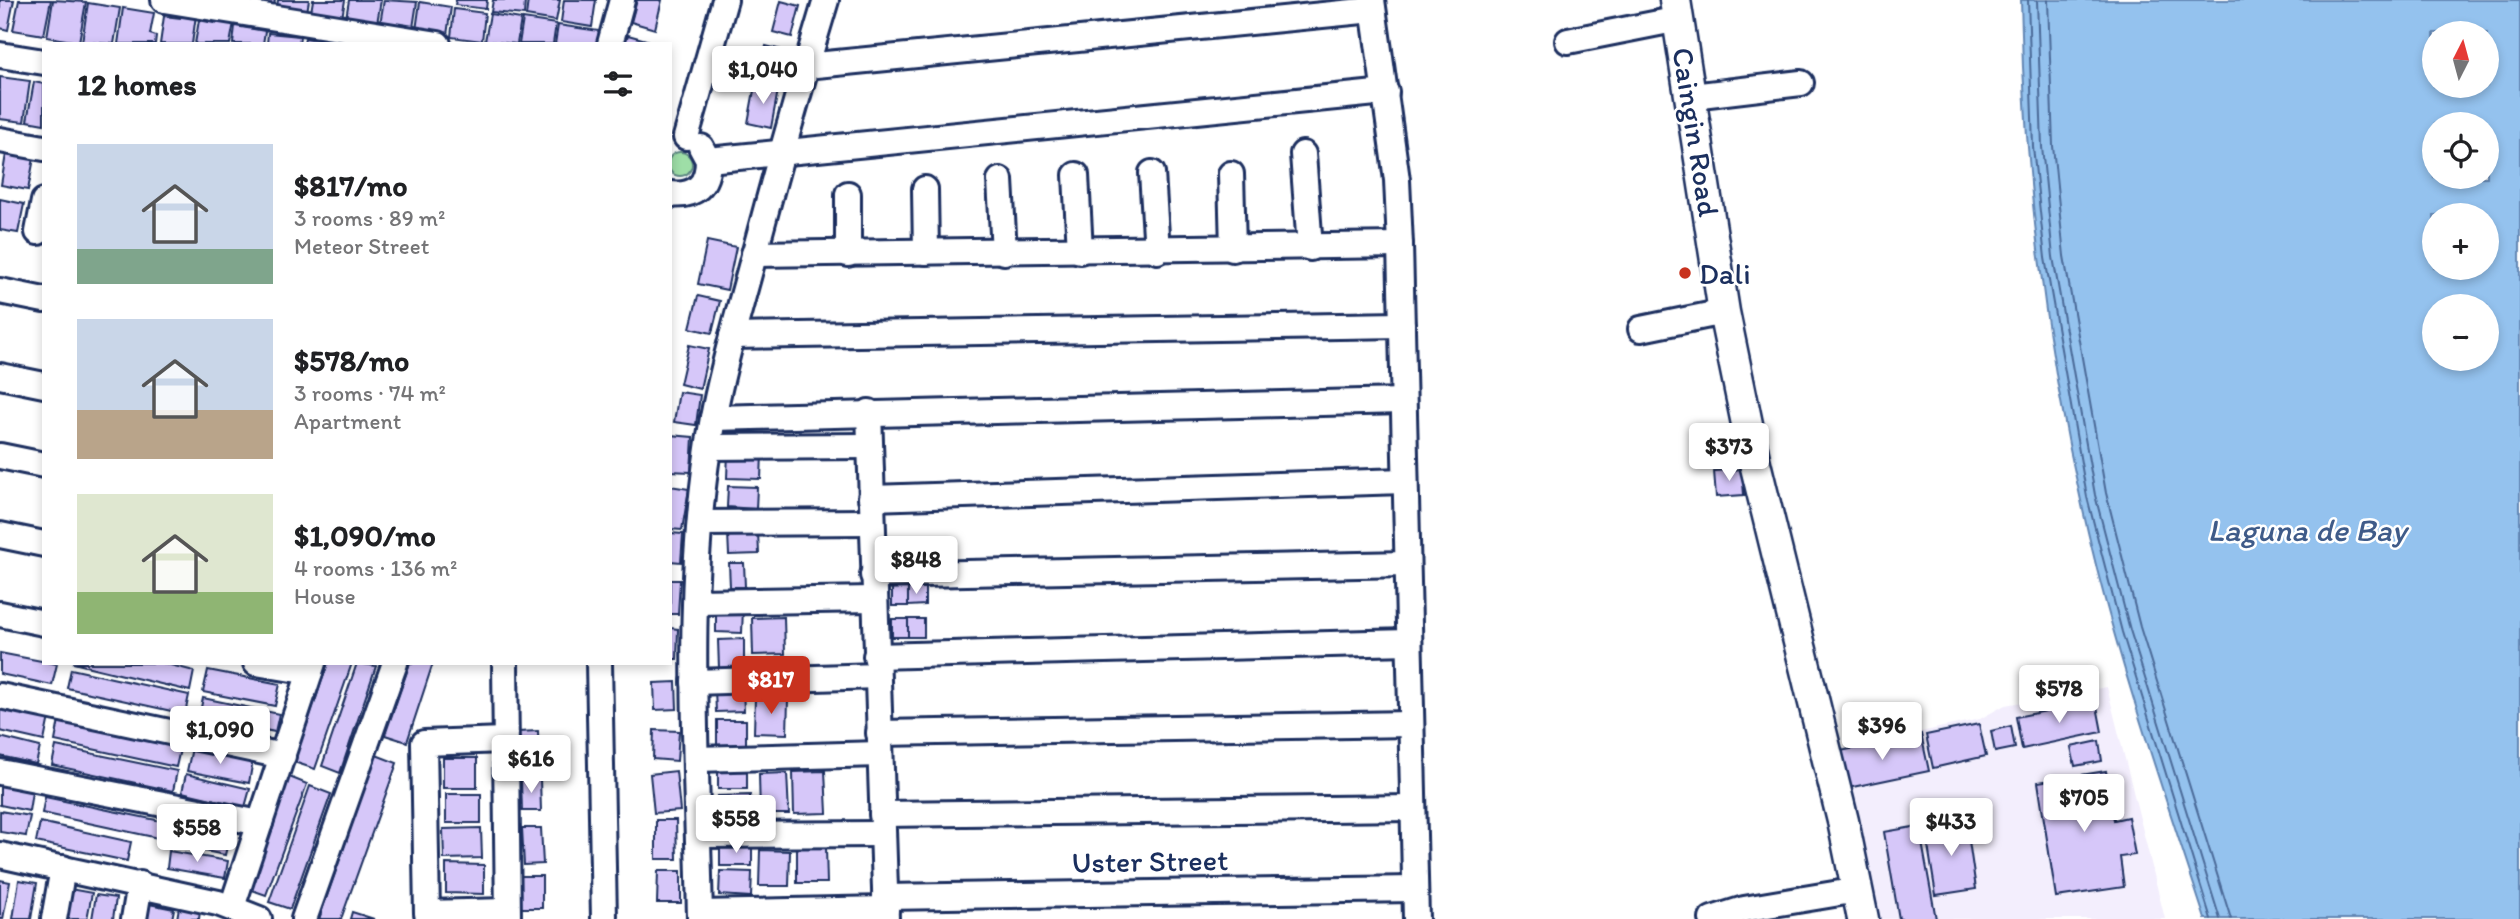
<!DOCTYPE html>
<html lang="en">
<head>
<meta charset="utf-8">
<style>
  body { margin:0; font-family:Itim,sans-serif; background:#f2f2f2; color:#202124; height:100vh; display:flex; flex-direction:column; font-size:26px; white-space:nowrap }
  * { box-sizing:border-box; margin:0 }
  p { font-size:23px; color:#757577 }
  .icon { flex:none; width:38px; height:38px; fill:none; stroke:currentColor; stroke-width:2; stroke-linecap:round; stroke-linejoin:round }
  .map { position:relative; flex:1; overflow:hidden }
  .details { position:absolute; left:42px; top:42px; width:630px; height:623px; display:flex; flex-direction:column; background:#fff; border-radius:0px; box-shadow:0 4px 10px #0003 }
  .details>* { flex:none }
  .needle { width:46px; rotate:6deg }
  .buttons { position:absolute; left:2422px; top:21px; display:grid; gap:14px }
  .buttons a { display:grid; place-items:center; width:77px; height:77px; border-radius:50%; background:#fff; box-shadow:0 4px 10px #0003; font-size:35px }
  .price { position:absolute; translate:-50% -60px; padding:0 16px; border-radius:7px; background:#fff; color:#222; font-size:23px; line-height:46px; filter:drop-shadow(0 2px 4px #0008) }
  .price::after { content:''; position:absolute; left:50%; top:42px; width:21px; height:16px; margin-left:-10px; background:inherit; clip-path:polygon(0 0,100% 0,50% 100%) }
  .price.on { background:#c8321e; color:#fff }
  ul { padding:0; list-style:none }
  li { display:flex; align-items:center; gap:21px; height:175px; padding:0 35px }
  li span { display:grid; place-items:center; flex:none; width:196px; height:140px; border-radius:0px; color:#555 }
  li>.icon { margin-inline-start:auto }
  span .icon { width:84px; height:84px; fill:#fffc; stroke-width:1 }
  li b { font-size:30px }
  h2 { display:flex; justify-content:space-between; align-items:center; height:84px; padding:0 35px; font-size:30px }
  .map>svg:first-child { display:block }
  .built { fill:#f3eefd }
  .green { fill:#9edea7; stroke:#5c8682; stroke-width:2 }
  .water { fill:#94c2ee; stroke:#6487b4; stroke-width:2; fill-rule:evenodd }
  .lines { fill:none; stroke-linecap:round; stroke-linejoin:round }
  .shore { stroke:#4b6a98; stroke-width:2 }
  .building { fill:#d6c7f9; stroke:#1b2f5e; stroke-width:2 }
  .minor-casing { stroke:#1b2f5e; stroke-width:30 }
  .tertiary-casing { stroke:#1b2f5e; stroke-width:35 }
  .minor { stroke:#fff; stroke-width:24 }
  .tertiary { stroke:#fff; stroke-width:30 }
  .poi-dot { fill:#c8321e; stroke:#fff; stroke-width:2.5 }
  .labels { text-anchor:middle; dominant-baseline:central; stroke-width:5; stroke-linejoin:round; paint-order:stroke }
  .street-label { font-size:30px; fill:#1b2f5e; stroke:#fff }
  .poi-label { font-size:30px; fill:#1b2f5e; stroke:#fff; text-anchor:start }
  .water-label { font-size:32px; font-style:italic; fill:#3f5b89; stroke:#fff }
</style>
</head>
<body>
<div class="map">
<svg width="2520" height="919" viewBox="0 0 2520 919">
  <rect width="100%" height="100%" fill="#fff"/>
  <filter id="ink" filterUnits="userSpaceOnUse"><feTurbulence type="fractalNoise" baseFrequency=".0143" numOctaves="2"/><feDisplacementMap in="SourceGraphic" scale="14" xChannelSelector="R" yChannelSelector="G"/><feConvolveMatrix kernelMatrix="1 2 1 2 8 2 1 2 1" color-interpolation-filters="sRGB"/></filter>
  <g filter="url(#ink)">
    <polygon class="built" points="2107,687 2165,919 1869,919 1834,751 1980,719 2005,705"/>
    <circle class="green" cx="680" cy="164" r="12"/>
    <path class="water" d="M2021 0H2520V919H2205C2167 802 2126 685 2096 565 2050 380 2024 191 2021 0ZM2434 33H2487V86H2434ZM2434 124H2487V177H2434ZM2434 215H2487V268H2434ZM2434 306H2487V359H2434Z"/>
    <g class="lines">
      <g class="shore">
        <polyline points="2028,0 2033,147 2045,258 2087,497 2122,632 2211,919"/>
        <polyline points="2037,0 2042,147 2053,257 2095,495 2130,630 2220,919"/>
        <polyline points="2048,0 2053,146 2064,256 2106,493 2140,627 2231,919"/>
      </g>
    </g>
    <g class="building">
      <polygon points="0,0 14,0 8,30 0,28"/>
      <polygon points="19,0 51,0 44,35 13,30"/>
      <polygon points="53,0 86,2 79,42 47,37"/>
      <polygon points="243,0 275,0 274,6"/>
      <polygon points="278,0 309,0 307,12 277,7"/>
      <polygon points="313,0 345,0 342,18 311,12"/>
      <polygon points="349,0 381,0 377,23 346,18"/>
      <polygon points="384,0 417,2 413,28 380,24"/>
      <polygon points="456,0 487,0 486,9 455,5"/>
      <polygon points="493,0 525,0 524,15 491,12"/>
      <polygon points="528,0 560,0 556,21 526,16"/>
      <polygon points="564,0 596,0 592,27 561,22"/>
      <polygon points="637,0 662,0 655,29 631,22"/>
      <polygon points="781,1 800,6 792,37 773,32"/>
      <polygon points="420,2 451,7 447,35 416,30"/>
      <polygon points="88,3 120,8 114,44 82,42"/>
      <polygon points="123,8 154,13 150,34 156,36 155,44 118,44"/>
      <polygon points="454,9 485,13 482,41 451,37"/>
      <polygon points="181,13 196,15 192,44 160,44 164,16 180,18"/>
      <polygon points="216,14 235,17 230,44 195,44 199,20 214,23"/>
      <polygon points="490,14 521,19 517,44 485,41"/>
      <polygon points="523,19 556,24 553,44 519,44"/>
      <polygon points="558,25 599,31 597,44 555,44"/>
      <polygon points="235,26 265,31 263,44 233,44"/>
      <polygon points="268,33 300,36 299,44 267,44"/>
      <polygon points="628,35 653,42 652,44 625,44"/>
      <polygon points="305,38 336,43 335,44 304,44"/>
      <polygon points="766,46 789,52 781,83 758,77"/>
      <polygon points="0,77 30,81 24,122 0,119"/>
      <polygon points="34,82 44,84 44,124 27,121"/>
      <polygon points="755,85 778,90 771,128 748,123"/>
      <polygon points="6,154 34,158 28,190 1,185"/>
      <polygon points="0,199 24,204 18,233 0,230"/>
      <polygon points="707,241 736,247 727,290 698,284"/>
      <polygon points="698,296 720,301 712,333 690,328"/>
      <polygon points="689,345 709,349 700,389 680,384"/>
      <polygon points="679,392 700,395 696,425 674,422"/>
      <polygon points="670,435 693,437 691,472 670,471"/>
      <polygon points="728,452 762,453 761,479 727,478"/>
      <polygon points="1742,469 1744,495 1716,497 1714,471"/>
      <polygon points="670,486 689,489 682,530 670,529"/>
      <polygon points="728,486 757,487 756,509 727,507"/>
      <polygon points="758,532 759,554 729,555 728,533"/>
      <polygon points="670,533 683,534 681,562 670,561"/>
      <polygon points="729,563 744,563 745,587 730,587"/>
      <polygon points="670,580 680,580 678,614 670,614"/>
      <rect x="892" y="587" width="16" height="19"/>
      <polygon points="908,587 925,587 925,605 908,606"/>
      <polygon points="716,608 743,609 742,633 716,632"/>
      <polygon points="784,617 785,654 753,655 752,618"/>
      <rect x="892" y="619" width="16" height="18"/>
      <rect x="908" y="619" width="16" height="18"/>
      <polygon points="670,628 678,629 677,659 670,659"/>
      <polygon points="744,639 744,668 719,668 718,640"/>
      <polygon points="0,653 57,664 52,685 0,674"/>
      <polygon points="73,663 163,663 194,671 190,691"/>
      <polygon points="328,663 352,663 315,769 294,762"/>
      <polygon points="357,663 376,666 340,773 322,766"/>
      <polygon points="410,663 433,663 407,742 385,735"/>
      <polygon points="71,669 189,695 185,714 67,688"/>
      <polygon points="208,670 280,684 275,706 203,692"/>
      <polygon points="676,682 677,709 655,710 654,683"/>
      <polygon points="743,688 744,711 716,712 715,689"/>
      <polygon points="755,697 788,699 787,734 754,733"/>
      <polygon points="203,698 279,714 275,732 199,717"/>
      <polygon points="2096,701 2102,732 2022,749 2016,717"/>
      <polygon points="0,706 49,717 44,741 0,731"/>
      <polygon points="59,720 181,745 176,767 55,741"/>
      <polygon points="717,720 746,720 746,745 717,746"/>
      <polygon points="1979,724 1986,756 1933,768 1926,735"/>
      <polygon points="2011,726 2015,748 1995,752 1991,731"/>
      <polygon points="654,730 679,731 677,761 653,759"/>
      <polygon points="538,731 539,764 519,764 518,732"/>
      <polygon points="1921,734 1929,771 1843,789 1836,752"/>
      <polygon points="0,737 40,747 36,764 0,756"/>
      <polygon points="2099,741 2102,761 2075,766 2071,747"/>
      <polygon points="56,746 177,771 173,791 52,765"/>
      <polygon points="192,748 253,760 249,783 187,771"/>
      <polygon points="376,755 397,763 341,919 319,919"/>
      <rect x="443" y="758" width="34" height="30"/>
      <rect x="718" y="767" width="29" height="22"/>
      <polygon points="676,771 680,811 654,813 650,774"/>
      <polygon points="825,771 827,813 794,814 793,772"/>
      <polygon points="2106,771 2114,820 2128,817 2135,855 2120,857 2124,887 2056,897 2038,782"/>
      <polygon points="787,773 789,814 760,814 759,774"/>
      <polygon points="186,774 250,789 245,807 182,792"/>
      <polygon points="287,776 307,784 266,895 246,888"/>
      <polygon points="521,779 540,779 541,811 522,811"/>
      <polygon points="0,785 32,792 29,811 0,805"/>
      <polygon points="310,786 331,794 290,909 269,902"/>
      <rect x="446" y="794" width="35" height="29"/>
      <polygon points="750,795 751,817 718,818 717,796"/>
      <polygon points="45,797 161,821 158,838 42,813"/>
      <polygon points="0,811 30,816 26,836 0,832"/>
      <polygon points="656,820 676,820 677,859 656,859"/>
      <polygon points="1966,820 1976,889 1936,895 1925,827"/>
      <polygon points="40,822 131,842 127,861 36,842"/>
      <polygon points="175,822 230,833 225,855 171,844"/>
      <polygon points="1919,826 1936,919 1899,919 1884,832"/>
      <polygon points="481,828 482,858 444,859 443,829"/>
      <polygon points="522,828 541,828 543,864 524,865"/>
      <polygon points="752,844 752,866 720,866 720,845"/>
      <polygon points="797,848 826,848 827,883 797,883"/>
      <polygon points="760,850 790,851 789,886 759,886"/>
      <polygon points="169,851 228,861 225,878 167,868"/>
      <polygon points="446,864 484,865 484,894 446,893"/>
      <polygon points="658,871 681,871 681,903 657,903"/>
      <polygon points="720,871 752,872 751,897 719,895"/>
      <polygon points="518,876 542,876 542,908 519,908"/>
      <polygon points="0,880 10,882 3,919 0,919"/>
      <polygon points="19,880 37,883 31,919 13,919"/>
      <polygon points="70,889 92,893 87,919 64,919"/>
      <polygon points="96,895 116,898 113,919 92,919"/>
      <polygon points="149,904 174,909 172,919 146,919"/>
      <polygon points="179,907 200,911 199,919 177,919"/>
      <polygon points="352,912 374,919 350,919"/>
    </g>
    <g class="lines">
      <defs>
        <g id="minor">
          <polyline points="164,0 438,44"/>
          <polyline points="1372,0 1397,180 1400,245 1416,919"/>
          <polyline points="1568,41 1679,19"/>
          <polyline points="610,44 622,0"/>
          <polyline points="0,55 44,62"/>
          <polyline points="806,66 1373,10"/>
          <polyline points="1692,96 1801,83"/>
          <polyline points="686,137 725,0"/>
          <polyline points="0,140 44,148"/>
          <polyline points="1303,154 1310,248"/>
          <polyline points="708,160 1386,92"/>
          <polyline points="1152,173 1157,251"/>
          <polyline points="1231,174 1233,249"/>
          <polyline points="1076,175 1080,251"/>
          <polyline points="1000,180 1004,252"/>
          <polyline points="925,189 926,252"/>
          <path d="M670 194C695 197 708 185 708 160L701 147"/>
          <polyline points="848,194 848,254"/>
          <polyline points="38,232 44,201"/>
          <polyline points="754,254 1400,245"/>
          <polyline points="0,291 44,300"/>
          <polyline points="1641,329 1724,312"/>
          <polyline points="732,336 1402,325"/>
          <polyline points="0,376 44,385"/>
          <polyline points="869,412 886,919"/>
          <polyline points="713,418 1403,401"/>
          <polyline points="709,447 870,446"/>
          <polyline points="0,456 44,465"/>
          <polyline points="871,498 1404,481"/>
          <polyline points="701,523 872,522"/>
          <polyline points="0,535 44,544"/>
          <polyline points="873,575 1407,564"/>
          <polyline points="696,602 874,599"/>
          <polyline points="0,614 44,623"/>
          <polyline points="876,656 1409,642"/>
          <polyline points="256,663 310,672"/>
          <polyline points="505,663 508,919"/>
          <polyline points="599,663 604,919"/>
          <polyline points="694,682 877,676"/>
          <polyline points="0,696 283,756"/>
          <polyline points="879,733 1411,724"/>
          <polyline points="504,740 424,743 427,913 507,911"/>
          <polyline points="696,759 880,754"/>
          <polyline points="0,772 260,823"/>
          <polyline points="882,814 1413,808"/>
          <polyline points="698,835 883,834"/>
          <polyline points="0,855 218,903 259,919"/>
          <polyline points="885,897 1415,889"/>
          <polyline points="232,907 313,663"/>
          <polyline points="700,913 886,909"/>
          <polyline points="54,919 63,868"/>
          <polyline points="134,919 140,884"/>
          <polyline points="304,919 395,663"/>
          <path d="M700 919C697 753 683 583 713 418 723 364 739 312 753 259 776 172 800 86 826 0"/>
          <polyline points="1712,919 1744,909 1858,890"/>
        </g>
        <polyline id="tertiary" points="1675,0 1724,312 1755,463 1843,821 1863,919"/>
      </defs>
      <use href="#minor" class="minor-casing"/>
      <use href="#tertiary" class="tertiary-casing"/>
      <use href="#minor" class="minor"/>
      <use href="#tertiary" class="tertiary"/>
    </g>
  </g>
  <circle class="poi-dot" cx="1685" cy="273" r="7"/>
  <g class="labels">
    <g class="street-label">
      <text transform="translate(1696 132) rotate(81)">Caingin Road</text>
      <text transform="translate(1150 861) rotate(-1)">Uster Street</text>
    </g>
    <g class="poi-label">
      <text x="1699" y="273">Dali</text>
    </g>
    <g class="water-label">
      <text x="2307" y="530">Laguna de Bay</text>
    </g>
  </g>
</svg>
<div class="buttons">
<a><svg class="needle" viewBox="-14 -14 28 28"><path d="M0-13l5 13h-10z" fill="#e53935"/><path d="M0 13l5-13h-10z" fill="#757577"/></svg></a>
<a><svg class="icon" aria-label="locate" viewBox="0 0 24 24"><circle cx="12" cy="12" r="6"/><path d="M12 2v4M12 18v4M2 12h4M18 12h4"/></svg></a>
<a>+</a>
<a>−</a>
</div>
<b class="price" style="left:763px;top:106px">$1,040</b>
<b class="price" style="left:1729px;top:483px">$373</b>
<b class="price" style="left:916px;top:596px">$848</b>
<b class="price on" style="left:771px;top:716px">$817</b>
<b class="price" style="left:2059px;top:725px">$578</b>
<b class="price" style="left:1882px;top:762px">$396</b>
<b class="price" style="left:220px;top:766px">$1,090</b>
<b class="price" style="left:531px;top:795px">$616</b>
<b class="price" style="left:2084px;top:834px">$705</b>
<b class="price" style="left:736px;top:855px">$558</b>
<b class="price" style="left:1951px;top:858px">$433</b>
<b class="price" style="left:197px;top:864px">$558</b>
<section class="details">
<h2>12 homes<svg class="icon" aria-label="filters" viewBox="0 0 24 24"><path d="M4 7h16M4 17h16"/><circle cx="9" cy="7" r="2"/><circle cx="15" cy="17" r="2"/></svg></h2>
<ul>
<li><span style="background:linear-gradient(#c9d6e8 75%,#7fa58c 0)"><svg class="icon" aria-label="home" viewBox="0 0 24 24"><path d="M3 11l9-7 9 7M6 9v11h12V9"/></svg></span><div><b>$817/mo</b><p>3 rooms · 89 m²</p><p>Meteor Street</p></div></li>
<li><span style="background:linear-gradient(#c9d6e8 65%,#b9a48a 0)"><svg class="icon" aria-label="home" viewBox="0 0 24 24"><path d="M3 11l9-7 9 7M6 9v11h12V9"/></svg></span><div><b>$578/mo</b><p>3 rooms · 74 m²</p><p>Apartment</p></div></li>
<li><span style="background:linear-gradient(#dfe7d0 70%,#8fb573 0)"><svg class="icon" aria-label="home" viewBox="0 0 24 24"><path d="M3 11l9-7 9 7M6 9v11h12V9"/></svg></span><div><b>$1,090/mo</b><p>4 rooms · 136 m²</p><p>House</p></div></li>
</ul>
</section>
</div>
</body>
</html>
